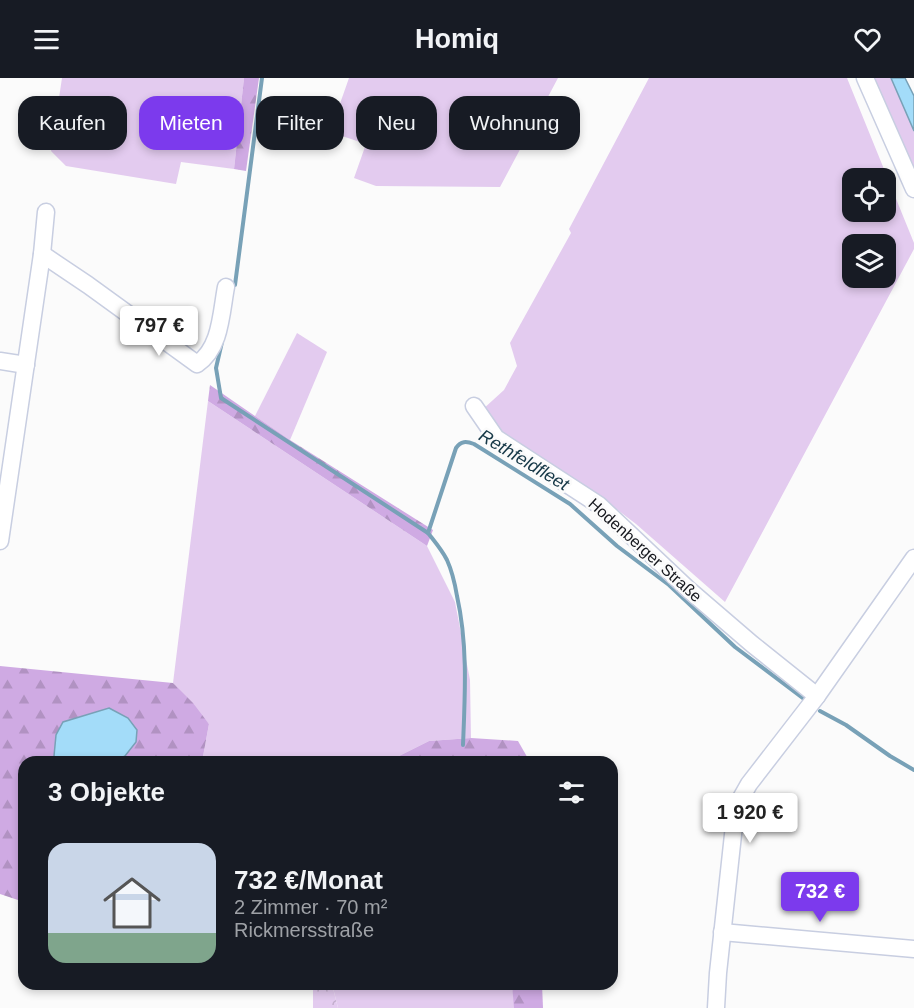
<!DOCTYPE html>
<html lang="de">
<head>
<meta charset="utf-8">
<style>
  body { margin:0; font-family:Arial,sans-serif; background:#242831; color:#f1f3f6; height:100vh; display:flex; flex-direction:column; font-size:22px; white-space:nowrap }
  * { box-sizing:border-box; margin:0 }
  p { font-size:20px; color:#9ea1a6 }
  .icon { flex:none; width:33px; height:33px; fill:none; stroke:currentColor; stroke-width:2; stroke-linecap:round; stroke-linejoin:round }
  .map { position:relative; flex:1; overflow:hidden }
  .side { position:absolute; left:18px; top:678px; width:600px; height:234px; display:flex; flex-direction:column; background:#171b24; border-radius:18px; box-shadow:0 3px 9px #0003 }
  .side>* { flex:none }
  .top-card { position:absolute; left:18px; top:18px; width:600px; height:54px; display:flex; gap:12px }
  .fabs { position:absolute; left:842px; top:90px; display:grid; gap:12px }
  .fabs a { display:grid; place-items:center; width:54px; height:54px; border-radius:12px; background:#171b24; box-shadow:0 3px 9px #0003; font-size:30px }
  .price { position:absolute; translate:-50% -51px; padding:0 14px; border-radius:6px; background:#fff; color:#222; font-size:20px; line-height:39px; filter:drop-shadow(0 2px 3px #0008) }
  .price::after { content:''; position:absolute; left:50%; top:36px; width:18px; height:14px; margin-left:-9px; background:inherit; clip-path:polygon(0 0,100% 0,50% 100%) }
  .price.current { background:#7c3aed; color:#fff }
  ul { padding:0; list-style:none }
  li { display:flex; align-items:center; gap:18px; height:150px; padding:0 30px }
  li span { display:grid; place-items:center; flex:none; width:168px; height:120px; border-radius:18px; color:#555 }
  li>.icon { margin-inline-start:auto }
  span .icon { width:72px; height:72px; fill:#fffc; stroke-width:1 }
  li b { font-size:26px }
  h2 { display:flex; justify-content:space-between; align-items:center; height:72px; padding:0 30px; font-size:26px }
  .tag { padding:0 21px; border-radius:18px; background:#171b24; box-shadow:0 3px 9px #0003; font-size:21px; line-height:54px }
  .tag.current { background:#7c3aed; color:#fff }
  header { display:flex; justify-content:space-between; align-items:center; height:78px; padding:0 30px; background:#171b24; font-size:27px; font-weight:600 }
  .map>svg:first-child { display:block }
  .green { fill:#e3cbef; fill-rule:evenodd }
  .forest { fill:url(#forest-firs) }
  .park { fill:url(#park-crowns) }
  .water { fill:#a3dcf9; stroke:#78a1b7; stroke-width:1.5 }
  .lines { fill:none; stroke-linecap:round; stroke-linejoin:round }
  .stream { stroke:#78a1b7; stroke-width:4 }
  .minor-casing { stroke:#c8cee1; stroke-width:19 }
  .minor { stroke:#fff; stroke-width:16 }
  .labels { text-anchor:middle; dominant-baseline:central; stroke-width:5; stroke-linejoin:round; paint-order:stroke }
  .street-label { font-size:16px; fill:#15171d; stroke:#fbfbfb }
  .water-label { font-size:18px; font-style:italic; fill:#163847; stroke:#fbfbfb }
</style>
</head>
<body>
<header><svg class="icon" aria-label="menu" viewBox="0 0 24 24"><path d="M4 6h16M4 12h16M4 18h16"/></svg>Homiq<svg class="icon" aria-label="heart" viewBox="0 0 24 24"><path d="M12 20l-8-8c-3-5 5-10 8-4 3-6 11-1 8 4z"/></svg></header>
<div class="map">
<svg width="914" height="930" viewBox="0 0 914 930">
  <defs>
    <pattern id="forest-firs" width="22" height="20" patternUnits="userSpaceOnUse" patternTransform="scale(1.5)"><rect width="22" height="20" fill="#cfaae3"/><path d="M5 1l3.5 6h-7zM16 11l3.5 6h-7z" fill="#b192c2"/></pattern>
    <pattern id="park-crowns" width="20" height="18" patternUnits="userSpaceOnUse" patternTransform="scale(1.5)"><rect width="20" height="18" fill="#e3cbef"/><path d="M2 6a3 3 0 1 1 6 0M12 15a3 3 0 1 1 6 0" fill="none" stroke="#c2aecc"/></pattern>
  </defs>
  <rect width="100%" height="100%" fill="#fbfbfb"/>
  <g class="green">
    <polygon points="62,0 244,0 234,91 181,84 176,106 66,88 51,73"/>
    <polygon points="349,0 558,0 500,109 376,108 354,100 366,66 330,54"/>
    <path d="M649 0H847L914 165V171L725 524 636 446 602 420 508 360 482 332 504 312 517 288 510 265 571 155 569 151ZM852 100H885V134H852ZM852 166H885V200H852Z"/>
    <polygon points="872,0 891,0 914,53 914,90"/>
    <polygon points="297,255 327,274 290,362 255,338"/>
    <polygon points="208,323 427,468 455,524 470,602 471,660 429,663 387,684 202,684 209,646 173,605"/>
    <polygon points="332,906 512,906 515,930 338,930"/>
  </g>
  <g class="forest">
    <polygon points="244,0 259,0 246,93 234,91"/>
    <polygon points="210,307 290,362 433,452 427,468 208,323"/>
    <polygon points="0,588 173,605 193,625 209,646 202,684 113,684 118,682 54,678 63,684 24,684 24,824 0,816"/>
    <polygon points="471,660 518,663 530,684 387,684 429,663"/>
    <polygon points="512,906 542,906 543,930 514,930"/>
  </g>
  <polygon class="park" points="313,906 332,906 338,930 313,930"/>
  <g class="water">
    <polygon points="891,0 905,0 914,18 914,53"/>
    <polygon points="109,630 128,640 137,652 136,664 125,678 118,682 113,684 63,684 54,678 56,657 63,644"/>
  </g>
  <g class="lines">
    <g class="stream">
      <polyline points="235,207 262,0"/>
      <path d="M222 264 216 290 221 320 428 455C435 464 442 472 447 482 452 493 455 506 457 518 468 567 465 617 463 667"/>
      <path d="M428 455 456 370C461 363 466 363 474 366L570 426 617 468 669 507 735 569 804 621"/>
      <polyline points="820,633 846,647 890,678 914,692"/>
    </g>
    <defs>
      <g id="minor">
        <polyline points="865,0 914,111"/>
        <path d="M42 176 88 207 197 286C221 270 221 235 226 209"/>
        <polyline points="0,283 26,287"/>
        <polyline points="474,328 496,360 599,427 688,511 752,566 817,618"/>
        <polyline points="0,463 42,176 46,134"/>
        <polyline points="722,854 914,871"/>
        <polyline points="716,930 718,895 736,729 749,706 817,618 914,480"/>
      </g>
    </defs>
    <use href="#minor" class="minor-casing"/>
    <use href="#minor" class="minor"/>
  </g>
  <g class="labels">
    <g class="street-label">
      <text transform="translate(645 472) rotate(42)">Hodenberger Straße</text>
    </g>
    <g class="water-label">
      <text transform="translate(524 382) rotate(31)">Rethfeldfleet</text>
    </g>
  </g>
</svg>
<div class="fabs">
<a><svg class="icon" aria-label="locate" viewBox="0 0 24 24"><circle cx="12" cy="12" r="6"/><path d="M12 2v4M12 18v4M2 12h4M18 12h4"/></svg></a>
<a><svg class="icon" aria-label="layers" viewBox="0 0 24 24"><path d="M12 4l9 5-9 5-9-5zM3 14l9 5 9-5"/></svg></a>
</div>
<b class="price" style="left:159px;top:279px">797 €</b>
<b class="price" style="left:750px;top:766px">1 920 €</b>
<b class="price current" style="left:820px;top:845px">732 €</b>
<div class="top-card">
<a class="tag">Kaufen</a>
<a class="tag current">Mieten</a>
<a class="tag">Filter</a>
<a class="tag">Neu</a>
<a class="tag">Wohnung</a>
</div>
<section class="side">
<h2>3 Objekte<svg class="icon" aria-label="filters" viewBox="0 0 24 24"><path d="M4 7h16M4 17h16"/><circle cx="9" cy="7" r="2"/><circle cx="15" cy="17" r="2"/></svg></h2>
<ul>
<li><span style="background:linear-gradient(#c9d6e8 75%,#7fa58c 0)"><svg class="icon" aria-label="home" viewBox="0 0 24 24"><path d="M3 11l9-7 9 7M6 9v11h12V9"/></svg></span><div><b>732 €/Monat</b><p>2 Zimmer · 70 m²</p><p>Rickmersstraße</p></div></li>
</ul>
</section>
</div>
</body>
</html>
